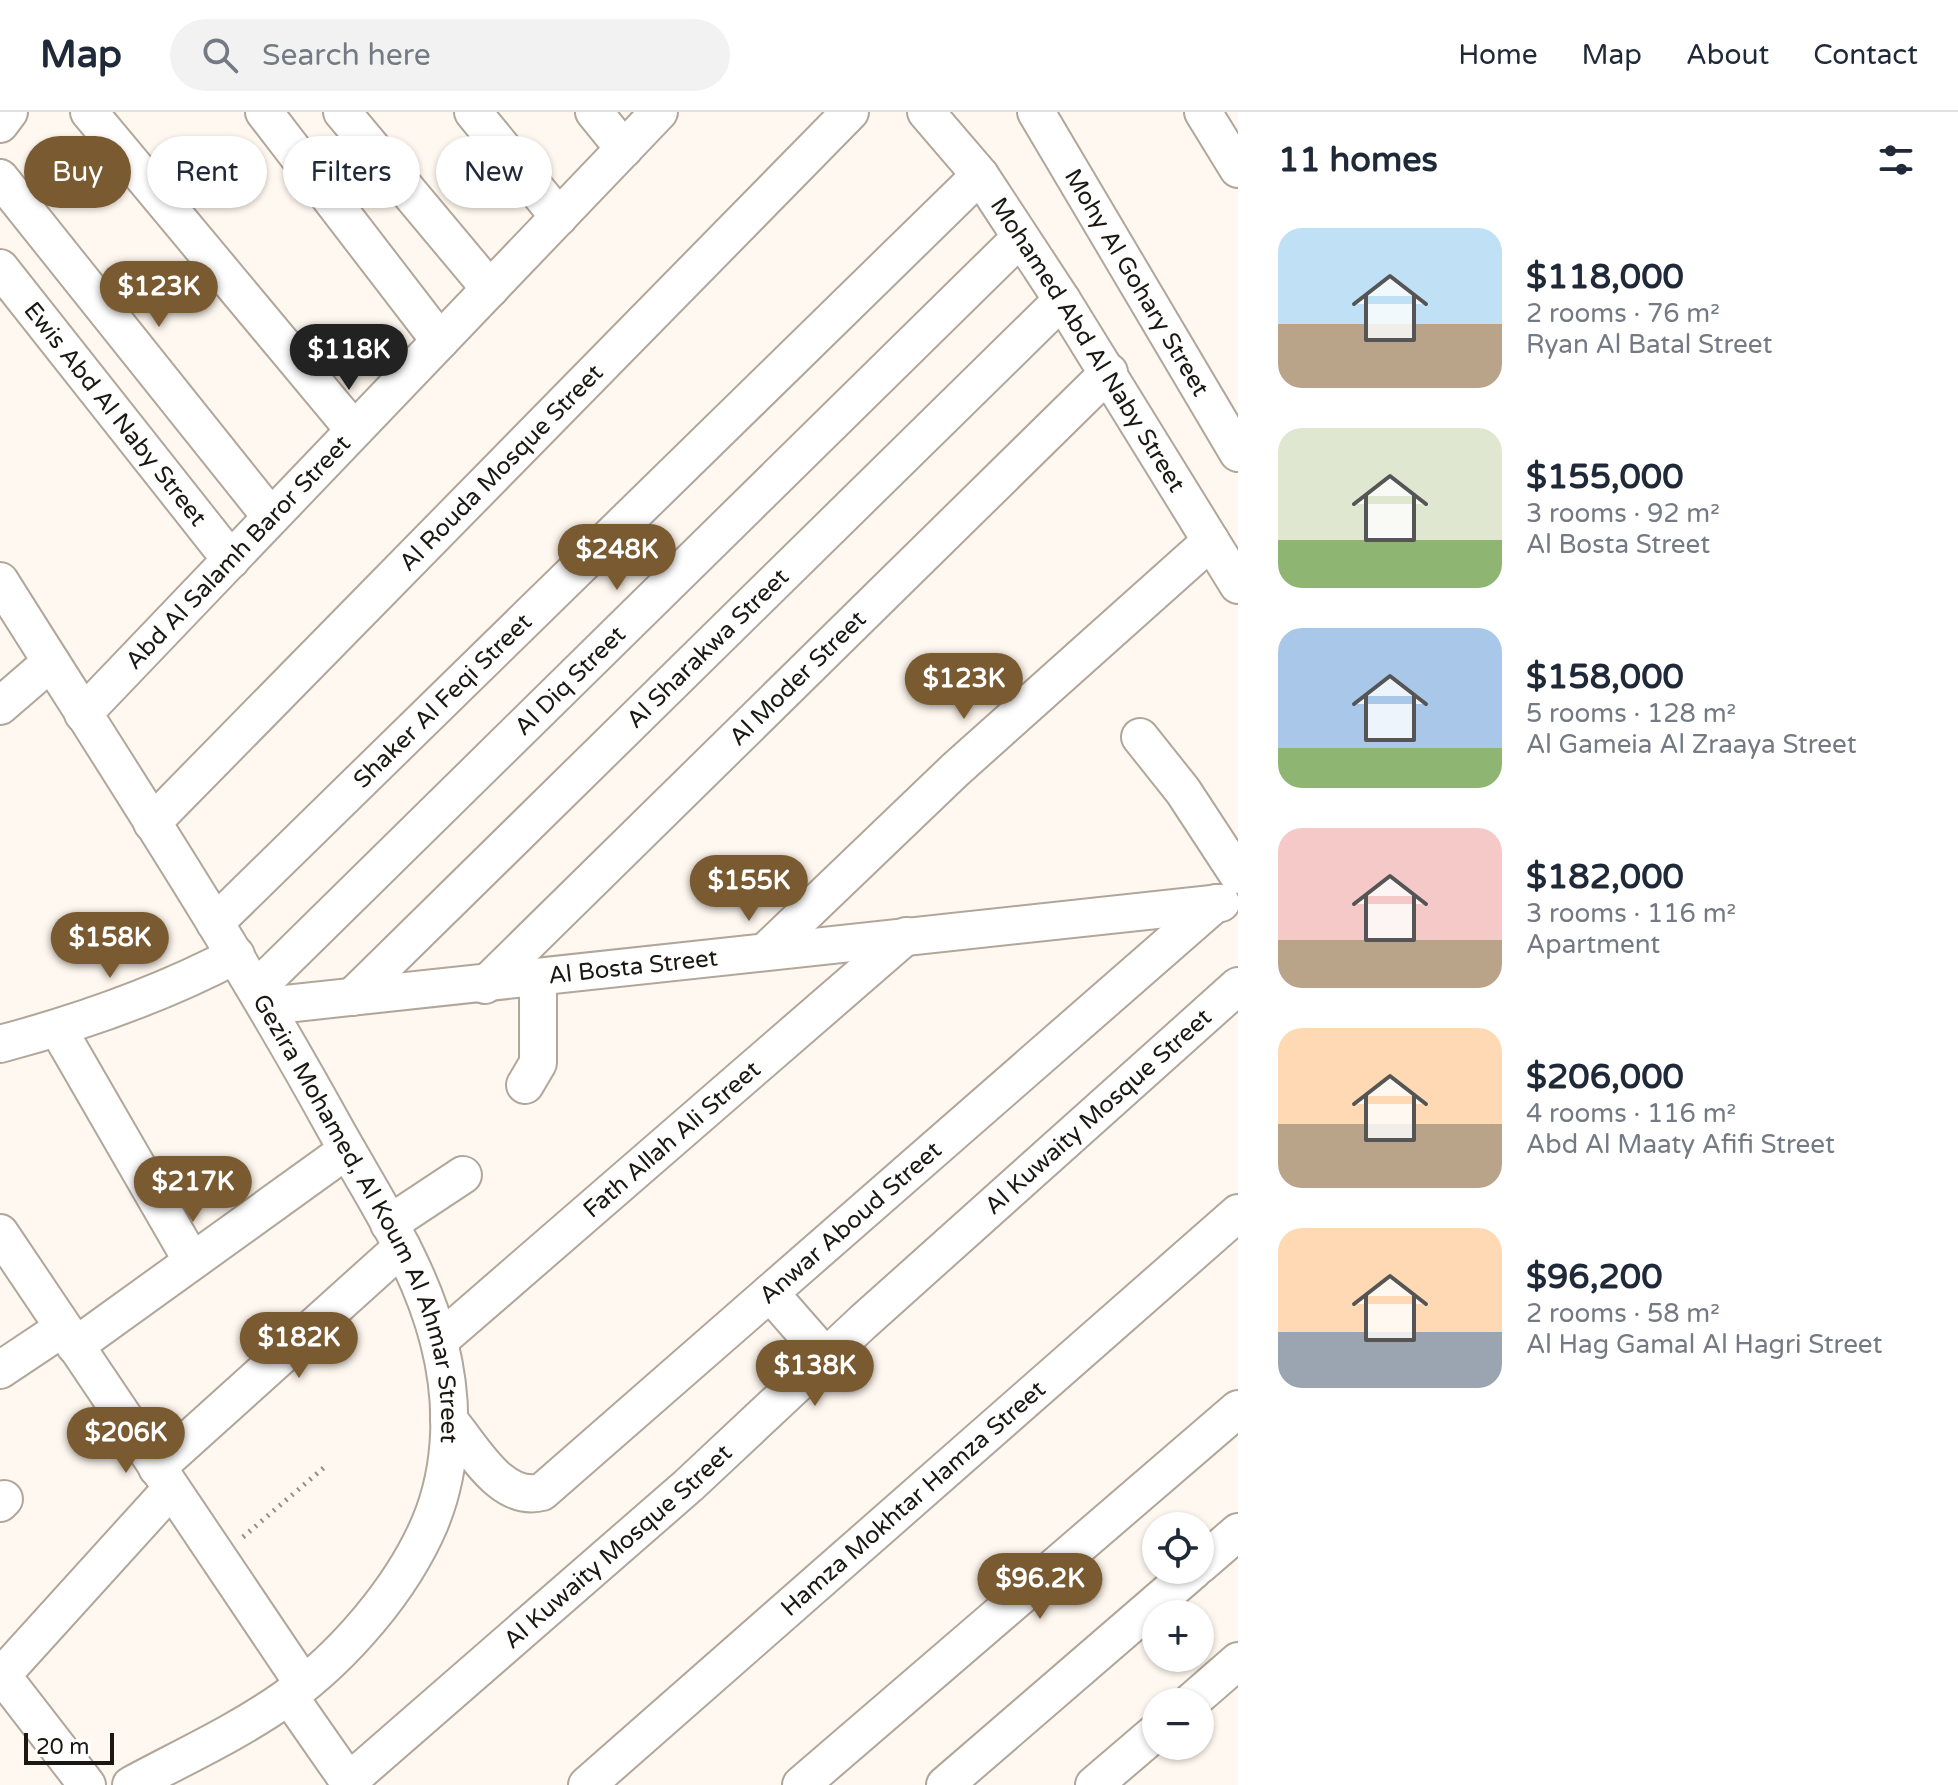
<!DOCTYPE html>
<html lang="en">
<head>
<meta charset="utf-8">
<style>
  body { margin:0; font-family:"Varela Round",sans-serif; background:#f2f2f3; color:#1f2937; height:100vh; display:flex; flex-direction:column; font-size:30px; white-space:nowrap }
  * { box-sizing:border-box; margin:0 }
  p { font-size:26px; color:#747a83 }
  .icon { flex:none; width:44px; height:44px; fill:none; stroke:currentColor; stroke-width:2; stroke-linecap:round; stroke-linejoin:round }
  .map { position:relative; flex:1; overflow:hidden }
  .panel { display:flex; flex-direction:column; background:#fff; width:720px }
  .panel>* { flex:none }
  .top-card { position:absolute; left:24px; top:24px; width:760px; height:72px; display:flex; gap:16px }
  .controls { position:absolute; left:1142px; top:1400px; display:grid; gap:16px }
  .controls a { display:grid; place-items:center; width:72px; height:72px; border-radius:50%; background:#fff; box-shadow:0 2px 6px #0004; font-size:40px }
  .scale { position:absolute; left:24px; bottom:20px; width:90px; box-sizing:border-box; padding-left:8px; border:4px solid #1b1813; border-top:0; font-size:22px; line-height:28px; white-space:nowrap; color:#1b1813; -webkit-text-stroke:6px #fff; paint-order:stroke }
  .price { position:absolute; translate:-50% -68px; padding:0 18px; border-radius:28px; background:#7a5a30; color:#fff; font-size:26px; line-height:52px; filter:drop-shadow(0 2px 4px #0008) }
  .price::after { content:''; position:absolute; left:50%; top:48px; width:24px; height:18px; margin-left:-12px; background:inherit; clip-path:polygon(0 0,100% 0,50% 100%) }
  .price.on { background:#222; color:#fff }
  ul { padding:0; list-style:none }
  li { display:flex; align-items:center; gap:24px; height:200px; padding:0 40px }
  li span { display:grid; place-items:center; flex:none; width:224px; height:160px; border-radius:24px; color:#555 }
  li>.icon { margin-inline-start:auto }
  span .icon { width:96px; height:96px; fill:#fffc; stroke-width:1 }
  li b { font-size:34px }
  h2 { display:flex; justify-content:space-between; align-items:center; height:96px; padding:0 40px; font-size:34px }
  .chip { padding:0 28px; border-radius:36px; background:#fff; box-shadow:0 2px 6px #0004; font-size:28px; line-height:72px }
  .chip.on { background:#7a5a30; color:#fff }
  header { display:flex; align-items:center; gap:48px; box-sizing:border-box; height:112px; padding:0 40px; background:#fff; border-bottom:2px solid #e0e1e3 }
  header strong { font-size:38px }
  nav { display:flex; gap:44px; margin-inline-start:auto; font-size:28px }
  .search { width:560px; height:72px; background:#f2f2f3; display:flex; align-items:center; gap:20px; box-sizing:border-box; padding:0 28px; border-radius:44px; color:#747a83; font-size:30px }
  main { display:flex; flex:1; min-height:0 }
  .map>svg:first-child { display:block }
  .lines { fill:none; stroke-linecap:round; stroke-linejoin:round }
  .minor-casing { stroke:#b1a69a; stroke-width:40 }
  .path { stroke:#95908a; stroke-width:5; stroke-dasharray:2 6; stroke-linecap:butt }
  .minor { stroke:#fff; stroke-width:36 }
  .labels { text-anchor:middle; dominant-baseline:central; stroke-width:8; stroke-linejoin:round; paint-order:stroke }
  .street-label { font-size:24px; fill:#1b1813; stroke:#fff }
</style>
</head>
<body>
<header>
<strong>Map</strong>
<div class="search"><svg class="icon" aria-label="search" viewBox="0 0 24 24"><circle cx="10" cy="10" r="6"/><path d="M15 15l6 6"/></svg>Search here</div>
<nav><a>Home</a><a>Map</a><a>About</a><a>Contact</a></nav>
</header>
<main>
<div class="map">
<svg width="1238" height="1673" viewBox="0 0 1238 1673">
  <rect width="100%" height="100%" fill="#fff8f0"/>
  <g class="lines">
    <defs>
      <g id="minor">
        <polyline points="89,0 354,318"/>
        <polyline points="264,0 440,229"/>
        <polyline points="342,0 490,177"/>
        <polyline points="473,0 559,105"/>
        <polyline points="594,0 624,37"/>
        <path id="s1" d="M926 0 980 63 1062 188 1238 473"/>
        <path id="s2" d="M1036 0 1238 341"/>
        <polyline points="1203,0 1238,57"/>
        <polyline points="0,12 9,0"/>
        <polyline points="0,66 271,405"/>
        <path id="s3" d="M0 156 231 448"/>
        <path id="s4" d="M0 469C113 649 230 826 332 1011 371 1082 419 1150 439 1230 454 1289 454 1353 430 1411 402 1477 344 1544 286 1586 238 1620 183 1645 131 1673"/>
        <polyline points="0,594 51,550"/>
        <path id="s5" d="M83 602 659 0"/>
        <polyline points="1140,625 1183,679 1238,763"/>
        <path id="s6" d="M152 711 850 0"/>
        <path id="s7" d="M215 811 980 63"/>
        <polyline points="765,840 955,658 1211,429"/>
        <path id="s8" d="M485 873 1109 260"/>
        <path id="s9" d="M256 877 1020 126"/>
        <path id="s10" d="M352 885 1062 188"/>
        <path id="s11" d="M267 894 1221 791"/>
        <polyline points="58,917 192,1149"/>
        <path d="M0 932C83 910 160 883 236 843"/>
        <polyline points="525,973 538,951 538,867"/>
        <polyline points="389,1112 463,1063"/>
        <polyline points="0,1121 302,1570"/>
        <polyline points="770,1181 826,1245"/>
        <path id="s12" d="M439 1229 906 824"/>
        <polyline points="75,1234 347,1038"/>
        <polyline points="0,1258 63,1216"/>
        <path id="s13" d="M449 1308C473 1336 501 1391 542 1380L1216 791"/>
        <polyline points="157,1356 402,1135"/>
        <polyline points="0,1391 4,1387"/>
        <polyline points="1200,1453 1238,1420"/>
        <polyline points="289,1584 351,1673"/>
        <polyline points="1191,1590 1238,1549"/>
        <path id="s14" d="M348 1670 689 1373 863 1210 1238 874"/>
        <polyline points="87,1673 8,1571 5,1560 171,1377"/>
        <path id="s15" d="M587 1673 1238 1101"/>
        <polyline points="801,1673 1238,1297"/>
        <polyline points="945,1673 1194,1458"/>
        <polyline points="1094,1673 1156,1620"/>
      </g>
    </defs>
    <use href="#minor" class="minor-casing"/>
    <polyline class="path" points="243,1425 327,1353"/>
    <use href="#minor" class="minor"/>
  </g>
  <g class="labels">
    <g class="street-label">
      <text stroke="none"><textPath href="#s2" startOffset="198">Mohy Al Gohary Street</textPath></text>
      <text stroke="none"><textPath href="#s1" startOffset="284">Mohamed Abd Al Naby Street</textPath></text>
      <text stroke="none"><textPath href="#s3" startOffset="186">Ewis Abd Al Naby Street</textPath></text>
      <text stroke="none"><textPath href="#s6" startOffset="498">Al Rouda Mosque Street</textPath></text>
      <text stroke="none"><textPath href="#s5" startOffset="224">Abd Al Salamh Baror Street</textPath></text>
      <text stroke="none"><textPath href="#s10" startOffset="498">Al Sharakwa Street</textPath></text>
      <text stroke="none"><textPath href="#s8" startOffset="438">Al Moder Street</textPath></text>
      <text stroke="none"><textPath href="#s9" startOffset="440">Al Diq Street</textPath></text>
      <text stroke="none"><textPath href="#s7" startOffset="318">Shaker Al Feqi Street</textPath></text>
      <text stroke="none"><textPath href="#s11" startOffset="368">Al Bosta Street</textPath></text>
      <text stroke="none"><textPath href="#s14" startOffset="1006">Al Kuwaity Mosque Street</textPath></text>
      <text stroke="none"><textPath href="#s12" startOffset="308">Fath Allah Ali Street</textPath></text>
      <text stroke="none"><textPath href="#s4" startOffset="736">Gezira Mohamed, Al Koum Al Ahmar Street</textPath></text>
      <text stroke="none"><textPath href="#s13" startOffset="534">Anwar Aboud Street</textPath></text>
      <text stroke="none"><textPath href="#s15" startOffset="434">Hamza Mokhtar Hamza Street</textPath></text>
      <text stroke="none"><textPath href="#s14" startOffset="358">Al Kuwaity Mosque Street</textPath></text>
    </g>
  </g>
</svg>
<div class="controls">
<a><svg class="icon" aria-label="locate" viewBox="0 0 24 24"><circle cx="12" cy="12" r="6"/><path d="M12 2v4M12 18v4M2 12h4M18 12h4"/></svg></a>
<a>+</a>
<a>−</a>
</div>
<div class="scale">20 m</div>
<b class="price" style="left:159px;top:217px">$123K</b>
<b class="price on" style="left:349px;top:280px">$118K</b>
<b class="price" style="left:617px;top:480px">$248K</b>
<b class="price" style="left:964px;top:609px">$123K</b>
<b class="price" style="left:749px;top:811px">$155K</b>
<b class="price" style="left:110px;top:868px">$158K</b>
<b class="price" style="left:193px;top:1112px">$217K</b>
<b class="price" style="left:299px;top:1268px">$182K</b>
<b class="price" style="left:815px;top:1296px">$138K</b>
<b class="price" style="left:126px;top:1363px">$206K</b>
<b class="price" style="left:1040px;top:1509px">$96.2K</b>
<div class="top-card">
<a class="chip on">Buy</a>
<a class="chip">Rent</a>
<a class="chip">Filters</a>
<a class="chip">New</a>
</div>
</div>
<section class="panel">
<h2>11 homes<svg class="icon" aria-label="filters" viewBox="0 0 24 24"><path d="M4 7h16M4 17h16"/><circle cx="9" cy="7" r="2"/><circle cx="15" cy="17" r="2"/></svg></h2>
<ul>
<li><span style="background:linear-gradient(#bfe0f5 60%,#b9a48a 0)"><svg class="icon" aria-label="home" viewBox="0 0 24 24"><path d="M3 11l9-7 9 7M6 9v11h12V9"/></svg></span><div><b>$118,000</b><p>2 rooms · 76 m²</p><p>Ryan Al Batal Street</p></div></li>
<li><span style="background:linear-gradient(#dfe7d0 70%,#8fb573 0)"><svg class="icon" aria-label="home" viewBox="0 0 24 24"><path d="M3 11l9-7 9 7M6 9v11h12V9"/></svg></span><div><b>$155,000</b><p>3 rooms · 92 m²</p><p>Al Bosta Street</p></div></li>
<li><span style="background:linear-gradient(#a9c7e8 75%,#8fb573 0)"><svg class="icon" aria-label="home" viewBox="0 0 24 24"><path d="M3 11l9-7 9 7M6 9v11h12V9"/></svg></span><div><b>$158,000</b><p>5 rooms · 128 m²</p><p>Al Gameia Al Zraaya Street</p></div></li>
<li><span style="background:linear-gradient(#f6c9c9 70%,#b9a48a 0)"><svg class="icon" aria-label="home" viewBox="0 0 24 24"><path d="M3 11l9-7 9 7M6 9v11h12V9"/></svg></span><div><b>$182,000</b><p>3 rooms · 116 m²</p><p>Apartment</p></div></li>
<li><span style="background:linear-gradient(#ffd9b3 60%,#b9a48a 0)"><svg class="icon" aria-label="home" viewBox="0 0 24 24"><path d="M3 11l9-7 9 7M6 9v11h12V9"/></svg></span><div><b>$206,000</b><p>4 rooms · 116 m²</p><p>Abd Al Maaty Afifi Street</p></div></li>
<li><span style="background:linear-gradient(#ffd9b3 65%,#9aa5b1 0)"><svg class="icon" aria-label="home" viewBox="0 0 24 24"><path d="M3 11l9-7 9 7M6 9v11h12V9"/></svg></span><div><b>$96,200</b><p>2 rooms · 58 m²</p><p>Al Hag Gamal Al Hagri Street</p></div></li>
</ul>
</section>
</main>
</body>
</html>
